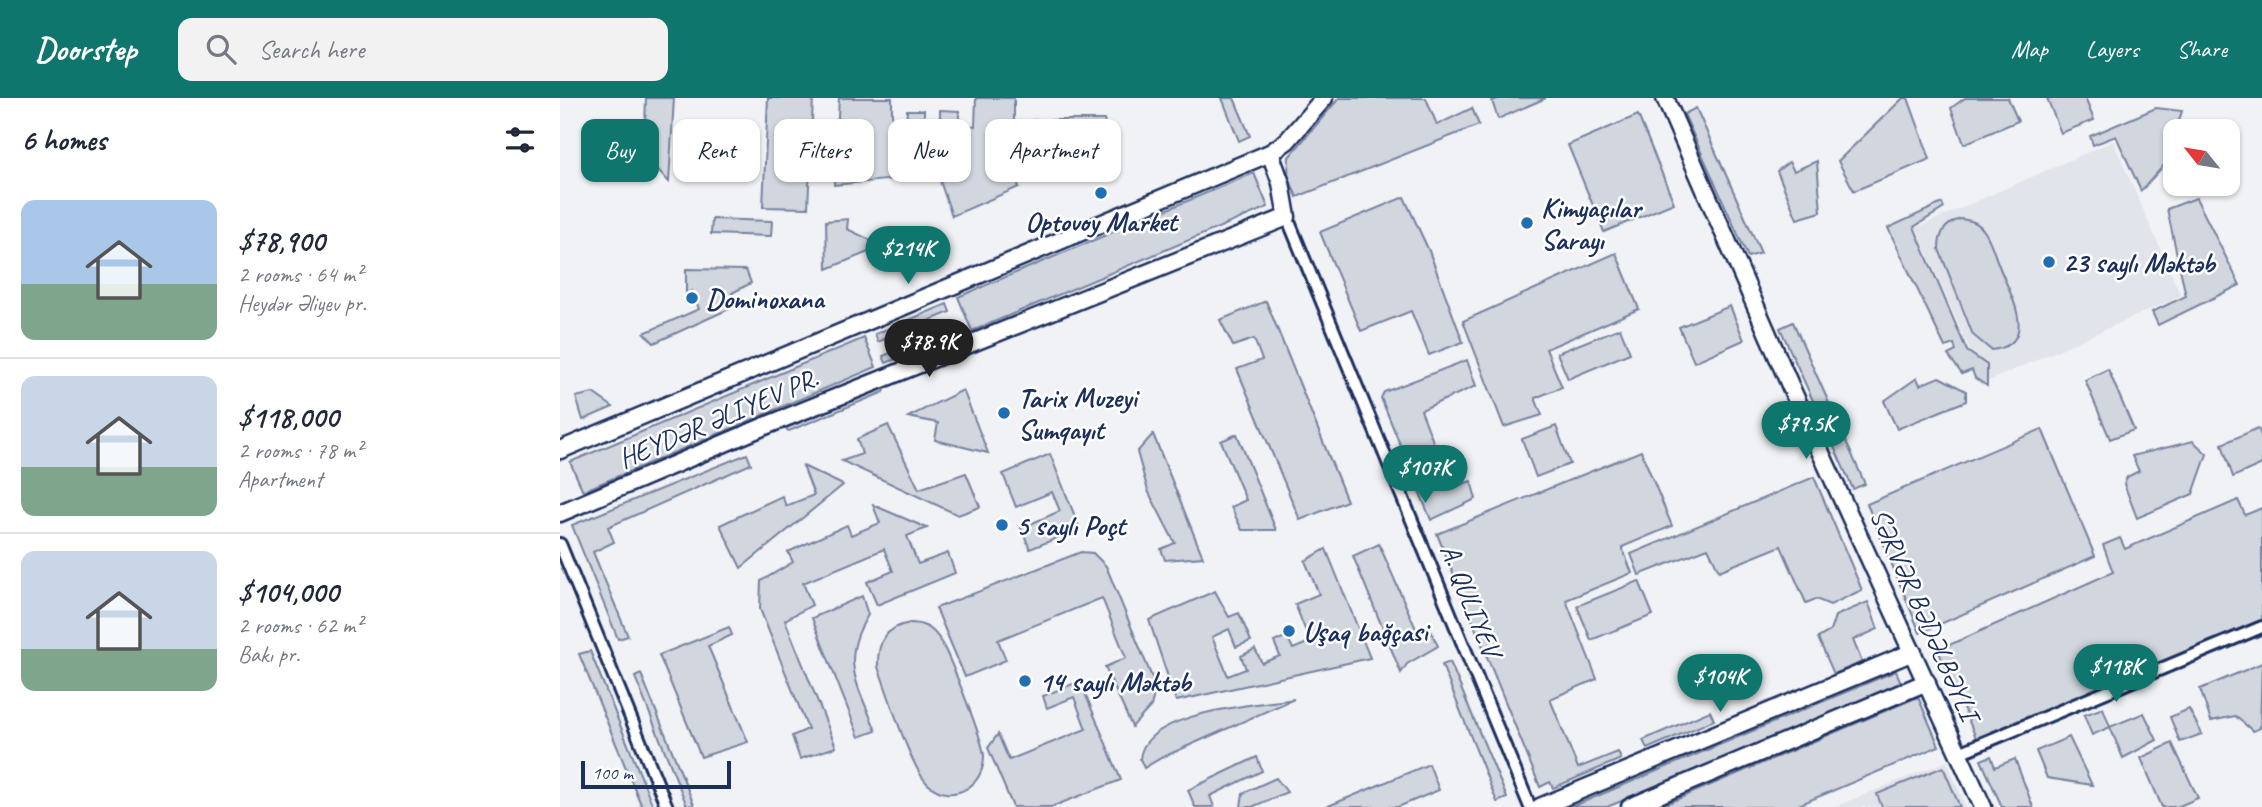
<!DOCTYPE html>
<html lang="en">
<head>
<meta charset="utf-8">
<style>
  body { margin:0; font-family:Caveat,sans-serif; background:#f2f2f3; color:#1f2937; height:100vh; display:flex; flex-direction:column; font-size:26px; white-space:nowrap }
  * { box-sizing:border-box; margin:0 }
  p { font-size:23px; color:#747a83 }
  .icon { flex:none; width:38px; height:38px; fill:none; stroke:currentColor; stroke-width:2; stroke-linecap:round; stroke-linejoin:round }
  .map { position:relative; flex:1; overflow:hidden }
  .sheet { display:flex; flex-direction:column; background:#fff; width:560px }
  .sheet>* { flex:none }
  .banner { position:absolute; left:21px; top:21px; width:665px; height:63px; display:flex; gap:14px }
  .needle { width:46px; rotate:300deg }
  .fabs { position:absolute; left:1603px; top:21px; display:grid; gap:14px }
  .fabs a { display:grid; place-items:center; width:77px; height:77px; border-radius:14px; background:#fff; box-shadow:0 2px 5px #0004; font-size:35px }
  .scale { position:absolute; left:21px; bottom:18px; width:150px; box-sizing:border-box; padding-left:7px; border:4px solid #1b2f5e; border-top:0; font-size:19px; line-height:24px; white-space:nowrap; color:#1b2f5e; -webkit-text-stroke:5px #fff; paint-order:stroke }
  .price { position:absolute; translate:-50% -60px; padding:0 16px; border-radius:24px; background:#0f766e; color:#fff; font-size:23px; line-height:46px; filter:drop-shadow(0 2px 4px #0008) }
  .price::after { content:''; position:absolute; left:50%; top:42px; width:21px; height:16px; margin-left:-10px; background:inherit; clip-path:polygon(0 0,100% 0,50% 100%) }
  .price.on { background:#222; color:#fff }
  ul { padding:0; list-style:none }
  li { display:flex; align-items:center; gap:21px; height:175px; padding:0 21px }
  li+li { border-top:2px solid #e0e1e3 }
  li span { display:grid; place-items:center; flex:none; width:196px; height:140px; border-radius:14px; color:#555 }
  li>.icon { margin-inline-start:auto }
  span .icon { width:84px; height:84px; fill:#fffc; stroke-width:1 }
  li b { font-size:30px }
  h2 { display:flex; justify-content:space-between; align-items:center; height:84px; padding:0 21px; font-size:30px }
  .chip { padding:0 24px; border-radius:14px; background:#fff; box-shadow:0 2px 5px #0004; font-size:24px; line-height:63px }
  .chip.on { background:#0f766e; color:#fff }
  header { display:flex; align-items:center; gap:42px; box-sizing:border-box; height:98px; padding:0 35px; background:#0f766e; color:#fff }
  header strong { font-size:33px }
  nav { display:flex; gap:38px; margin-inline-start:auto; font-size:24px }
  .search { width:490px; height:63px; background:#f2f2f3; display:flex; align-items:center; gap:18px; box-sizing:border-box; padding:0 24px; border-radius:14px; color:#747a83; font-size:26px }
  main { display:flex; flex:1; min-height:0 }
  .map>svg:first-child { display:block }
  .built { fill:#e1e4ea }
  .green { fill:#d2d6df; stroke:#76829e; stroke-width:2 }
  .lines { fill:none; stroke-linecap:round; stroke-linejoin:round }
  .street-casing { stroke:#1b2f5e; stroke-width:16 }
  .secondary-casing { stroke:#1b2f5e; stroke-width:21 }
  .street { stroke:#fff; stroke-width:10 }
  .secondary { stroke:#fff; stroke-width:16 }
  .poi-dot { fill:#1f6fb2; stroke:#fff; stroke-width:2.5 }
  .labels { text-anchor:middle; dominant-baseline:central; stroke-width:5; stroke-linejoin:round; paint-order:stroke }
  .poi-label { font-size:28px; font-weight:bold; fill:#1b2f5e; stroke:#fff; text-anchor:start }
  .street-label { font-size:28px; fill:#1b2f5e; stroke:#fff }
</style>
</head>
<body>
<header>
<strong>Doorstep</strong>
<div class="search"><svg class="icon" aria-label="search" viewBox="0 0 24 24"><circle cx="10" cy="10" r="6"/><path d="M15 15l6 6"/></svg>Search here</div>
<nav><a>Map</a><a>Layers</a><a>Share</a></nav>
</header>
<main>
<section class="sheet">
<h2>6 homes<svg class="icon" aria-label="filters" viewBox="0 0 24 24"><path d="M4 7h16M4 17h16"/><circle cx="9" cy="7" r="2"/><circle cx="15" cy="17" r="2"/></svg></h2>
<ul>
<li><span style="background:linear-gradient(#a9c7e8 60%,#7fa58c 0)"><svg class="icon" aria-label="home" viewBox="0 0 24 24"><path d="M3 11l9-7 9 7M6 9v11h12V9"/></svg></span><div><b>$78,900</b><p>2 rooms · 64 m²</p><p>Heydər Əliyev pr.</p></div></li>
<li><span style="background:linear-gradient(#c9d6e8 65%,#7fa58c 0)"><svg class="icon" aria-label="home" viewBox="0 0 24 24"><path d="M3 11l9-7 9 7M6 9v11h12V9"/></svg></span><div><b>$118,000</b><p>2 rooms · 78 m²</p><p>Apartment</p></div></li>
<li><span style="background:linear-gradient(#c9d6e8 70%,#7fa58c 0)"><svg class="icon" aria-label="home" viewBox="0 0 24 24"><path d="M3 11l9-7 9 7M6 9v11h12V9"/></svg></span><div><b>$104,000</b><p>2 rooms · 62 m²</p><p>Bakı pr.</p></div></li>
</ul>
</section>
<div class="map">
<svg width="1702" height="709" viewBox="0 0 1702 709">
  <rect width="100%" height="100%" fill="#f1f2f5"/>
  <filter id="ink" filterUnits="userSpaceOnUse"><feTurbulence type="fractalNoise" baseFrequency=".0143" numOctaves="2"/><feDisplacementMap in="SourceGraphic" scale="14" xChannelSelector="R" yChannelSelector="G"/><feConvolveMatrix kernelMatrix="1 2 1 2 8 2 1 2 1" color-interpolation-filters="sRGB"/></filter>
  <g filter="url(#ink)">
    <g class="built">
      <polygon points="1553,43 1621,198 1424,285 1356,130"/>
      <polygon points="1387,663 1406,709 1274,709"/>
    </g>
    <g class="green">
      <polygon points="86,0 114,0 109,84 84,56"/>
      <polygon points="208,0 253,0 248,110 203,109"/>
      <polygon points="279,0 332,0 332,28 346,29 347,12 364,12 364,28 380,28 380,12 399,13 399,27 415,28 416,0 454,0 454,71 459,89 392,118 378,77 274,87"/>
      <polygon points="662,0 674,0 690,38 679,43"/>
      <polygon points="779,0 866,0 877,27 912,10 919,27 737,99 728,78 729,59"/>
      <polygon points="940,0 986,0 938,21 932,3"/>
      <polygon points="1343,0 1348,0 1370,61 1294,93 1278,63"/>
      <polygon points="1405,0 1448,0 1458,23 1404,46 1391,10"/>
      <polygon points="1487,0 1525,0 1534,22 1501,35"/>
      <polygon points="1136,10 1201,155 1188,159 1124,16"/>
      <polygon points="1596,10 1622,13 1606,65 1581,93 1556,38 1533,47 1530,38"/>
      <polygon points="1078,17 1114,105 1044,134 1008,47"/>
      <polygon points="474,22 544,22 551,49 478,82 474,71"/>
      <polygon points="1257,63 1261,114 1237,121 1217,73 1229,64 1234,73"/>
      <polygon points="694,75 708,109 412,233 398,199"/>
      <polygon points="844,99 869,153 903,244 869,257 851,213 801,233 760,134"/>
      <polygon points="1636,100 1680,187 1598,227 1592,214 1626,198 1607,111"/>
      <polygon points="1382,105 1384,110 1354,129 1407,253 1427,267 1427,288 1415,280 1412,272 1402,276 1388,257 1396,253 1394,246 1385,249 1328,130"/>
      <polygon points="152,121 212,123 211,138 151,136"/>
      <polygon points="288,121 287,131 323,148 267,171 266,123"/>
      <path d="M1400 121C1408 122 1415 123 1420 128 1430 138 1434 156 1439 168 1450 196 1481 247 1431 252L1413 237 1379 151C1379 135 1385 126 1400 121Z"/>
      <polygon points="1056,155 1079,211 986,251 1002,289 975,300 982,317 944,329 903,223"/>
      <polygon points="126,171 186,172 191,185 172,195 178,207 94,245 84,235 139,211 132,193 126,195"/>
      <polygon points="706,203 787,403 740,422 677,271 702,262 694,241 673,248 660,222"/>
      <polygon points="387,206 390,214 318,244 315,236"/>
      <polygon points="1170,208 1184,242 1134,264 1119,229"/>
      <polygon points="1233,224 1305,386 1293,391 1220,230"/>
      <polygon points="394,228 398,236 326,265 323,258"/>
      <polygon points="1060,230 1070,255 1008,281 997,255"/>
      <polygon points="304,240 316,269 23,393 10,364"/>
      <polygon points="907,262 916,288 861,312 891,390 911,383 916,401 871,422 821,300 824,294"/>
      <polygon points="1548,271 1574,332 1550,341 1525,282"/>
      <polygon points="1379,279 1406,293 1406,303 1337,331 1324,303 1357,280 1360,287"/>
      <polygon points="329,284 324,294 229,333 220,328"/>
      <polygon points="403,292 428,355 375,342 378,325 348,319"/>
      <polygon points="33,295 53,309 23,322 16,299"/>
      <polygon points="328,327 359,391 406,375 420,409 398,417 282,363 302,356 297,341"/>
      <polygon points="996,328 1010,366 976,379 962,341"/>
      <polygon points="1698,330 1702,340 1702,366 1673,379 1662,346"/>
      <polygon points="1482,331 1535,458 1360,535 1307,406"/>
      <polygon points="593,336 643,459 605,462 601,451 615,445 588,393 577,354"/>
      <polygon points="677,336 716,432 682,432 671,409 686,402 661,343"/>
      <polygon points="1633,343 1647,356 1633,396 1577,420 1564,386 1567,379 1579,373 1572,358"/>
      <polygon points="1081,353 1112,428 1062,449 1072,475 1006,502 1037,581 990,601 1018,670 1058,654 1061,661 993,690 990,684 980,689 877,436"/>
      <polygon points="187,356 191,366 48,429 54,444 33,454 68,538 58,541 12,427"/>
      <polygon points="490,356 520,431 470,451 461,430 500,413 492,394 456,409 443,376"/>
      <polygon points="243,368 283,387 181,470 160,427 222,398 226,408 254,397"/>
      <polygon points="1254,379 1302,492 1270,507 1256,501 1246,505 1221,448 1159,473 1148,450 1079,477 1071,456"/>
      <polygon points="1678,402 1685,417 1702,410 1702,523 1417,642 1378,552 1553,474 1543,447 1560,440 1565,451"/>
      <polygon points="313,407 367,430 347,438 358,466 388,455 395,475 317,507 307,484 333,473 324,451 243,485 252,507 225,522 276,649 240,661 232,638 248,631 200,511 201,483 233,464 228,454 287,427 291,437 320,425"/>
      <polygon points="819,446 859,538 871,533 878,548 847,566 841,575 793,458"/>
      <polygon points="766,451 810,560 616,603 589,522 655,493 669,519 679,515 691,543 676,549 669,531 652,539 668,578 686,571 681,558 695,551 702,565 720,558 714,544 727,538 733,551 750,544 735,506 759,496 745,463"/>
      <polygon points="521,454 533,455 546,468 596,589 591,608 572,629 545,569 566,560 542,500 438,542 446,562 405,579 376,510"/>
      <polygon points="1079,483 1093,517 1031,542 1017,508"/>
      <path d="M302 498 308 517C279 563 298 587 316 633L299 639 252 520Z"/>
      <polygon points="1308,504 1318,531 1293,542 1302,564 1274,576 1258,540 1270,533 1275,518"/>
      <path d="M350 525C361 525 371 529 378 539 386 548 425 647 424 659 424 688 392 707 369 687 351 673 328 594 318 569 317 545 325 529 350 525Z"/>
      <polygon points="169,529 172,537 148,548 188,644 141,659 99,557"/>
      <polygon points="30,553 93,708 91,709 82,709 19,556"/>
      <polygon points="890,564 947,700 937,704 882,567"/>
      <polygon points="1702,565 1700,630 1693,633 1675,618 1651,623 1640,591"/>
      <polygon points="1336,573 1342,587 1047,709 1011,709"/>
      <polygon points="81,576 134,707 127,708 75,579"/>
      <polygon points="520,583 561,682 491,709 453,709 428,650 438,636 449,662 526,631 514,599 487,610 483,598"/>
      <polygon points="1358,599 1379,648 1234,709 1099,709"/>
      <path d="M734 601 601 660 584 670 580 661C583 613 698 607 734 601Z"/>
      <polygon points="1543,610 1550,629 1584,615 1597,642 1563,660 1550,629 1532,637 1524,617"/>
      <polygon points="1629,611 1642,636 1620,644 1610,619"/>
      <polygon points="1150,613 1154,622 1087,651 1083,642"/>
      <polygon points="1509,639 1532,687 1487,680 1476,653"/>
      <polygon points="1612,645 1638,700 1617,709 1602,709 1581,660"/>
      <polygon points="1431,658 1435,669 1455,661 1473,709 1442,709 1421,662"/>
      <polygon points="697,659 702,673 650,698 654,709 635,709 628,692"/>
      <polygon points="869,666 879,692 838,709 766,709"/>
      <polygon points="1383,669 1400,709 1322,709 1317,696"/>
      <polygon points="716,680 727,694 692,709 681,709 683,695"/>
    </g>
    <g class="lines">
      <defs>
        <g id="street">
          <polyline points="727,119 970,709"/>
          <polyline points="0,446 107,709"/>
          <polyline points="1399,655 1702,529"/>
        </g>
        <g id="secondary">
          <polyline points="1105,0 1233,294 1423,709"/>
          <polyline points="0,352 710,55 727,43 764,0"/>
          <polyline points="0,415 205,328 727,119 721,85 710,55"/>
          <polyline points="980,709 1353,554"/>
          <polyline points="1070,709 1367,584"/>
        </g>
      </defs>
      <use href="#street" class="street-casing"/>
      <use href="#secondary" class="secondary-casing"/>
      <use href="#street" class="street"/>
      <use href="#secondary" class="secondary"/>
    </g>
  </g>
  <g class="poi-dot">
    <circle cx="541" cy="95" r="7"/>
    <circle cx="967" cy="125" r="7"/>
    <circle cx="1489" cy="164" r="7"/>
    <circle cx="132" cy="200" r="7"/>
    <circle cx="444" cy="315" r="7"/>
    <circle cx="442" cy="427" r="7"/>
    <circle cx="729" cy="533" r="7"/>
    <circle cx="465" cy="583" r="7"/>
  </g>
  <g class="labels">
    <g class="poi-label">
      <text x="981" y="109">Kimyaçılar<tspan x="981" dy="32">Sarayı</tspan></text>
      <text x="541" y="123" text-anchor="middle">Optovoy Market</text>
      <text x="1503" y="164">23 saylı Məktəb</text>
      <text x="146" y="200">Dominoxana</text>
      <text x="458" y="299">Tarix Muzeyi<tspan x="458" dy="32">Sumqayıt</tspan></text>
      <text x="456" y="427">5 saylı Poçt</text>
      <text x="743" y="533">Uşaq bağçasi</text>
      <text x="479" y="583">14 saylı Məktəb</text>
    </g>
    <g class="street-label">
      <text transform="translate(158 320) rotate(-23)">HEYDƏR ƏLIYEV PR.</text>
      <text transform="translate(911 502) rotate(68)">A. QULIYEV</text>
      <text transform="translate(1365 516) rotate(66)">SƏRVƏR BƏDƏLBƏYLI</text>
    </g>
  </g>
</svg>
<div class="fabs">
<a><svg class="needle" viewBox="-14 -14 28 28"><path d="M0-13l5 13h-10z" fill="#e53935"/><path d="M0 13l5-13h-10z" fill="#747a83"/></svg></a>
</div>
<div class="scale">100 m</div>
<b class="price" style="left:348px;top:188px">$214K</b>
<b class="price on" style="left:369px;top:281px">$78.9K</b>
<b class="price" style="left:1246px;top:363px">$79.5K</b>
<b class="price" style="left:865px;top:407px">$107K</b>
<b class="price" style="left:1556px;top:606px">$118K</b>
<b class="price" style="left:1160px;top:616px">$104K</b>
<div class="banner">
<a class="chip on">Buy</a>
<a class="chip">Rent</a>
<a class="chip">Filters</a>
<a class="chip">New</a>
<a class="chip">Apartment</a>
</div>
</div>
</main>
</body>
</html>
